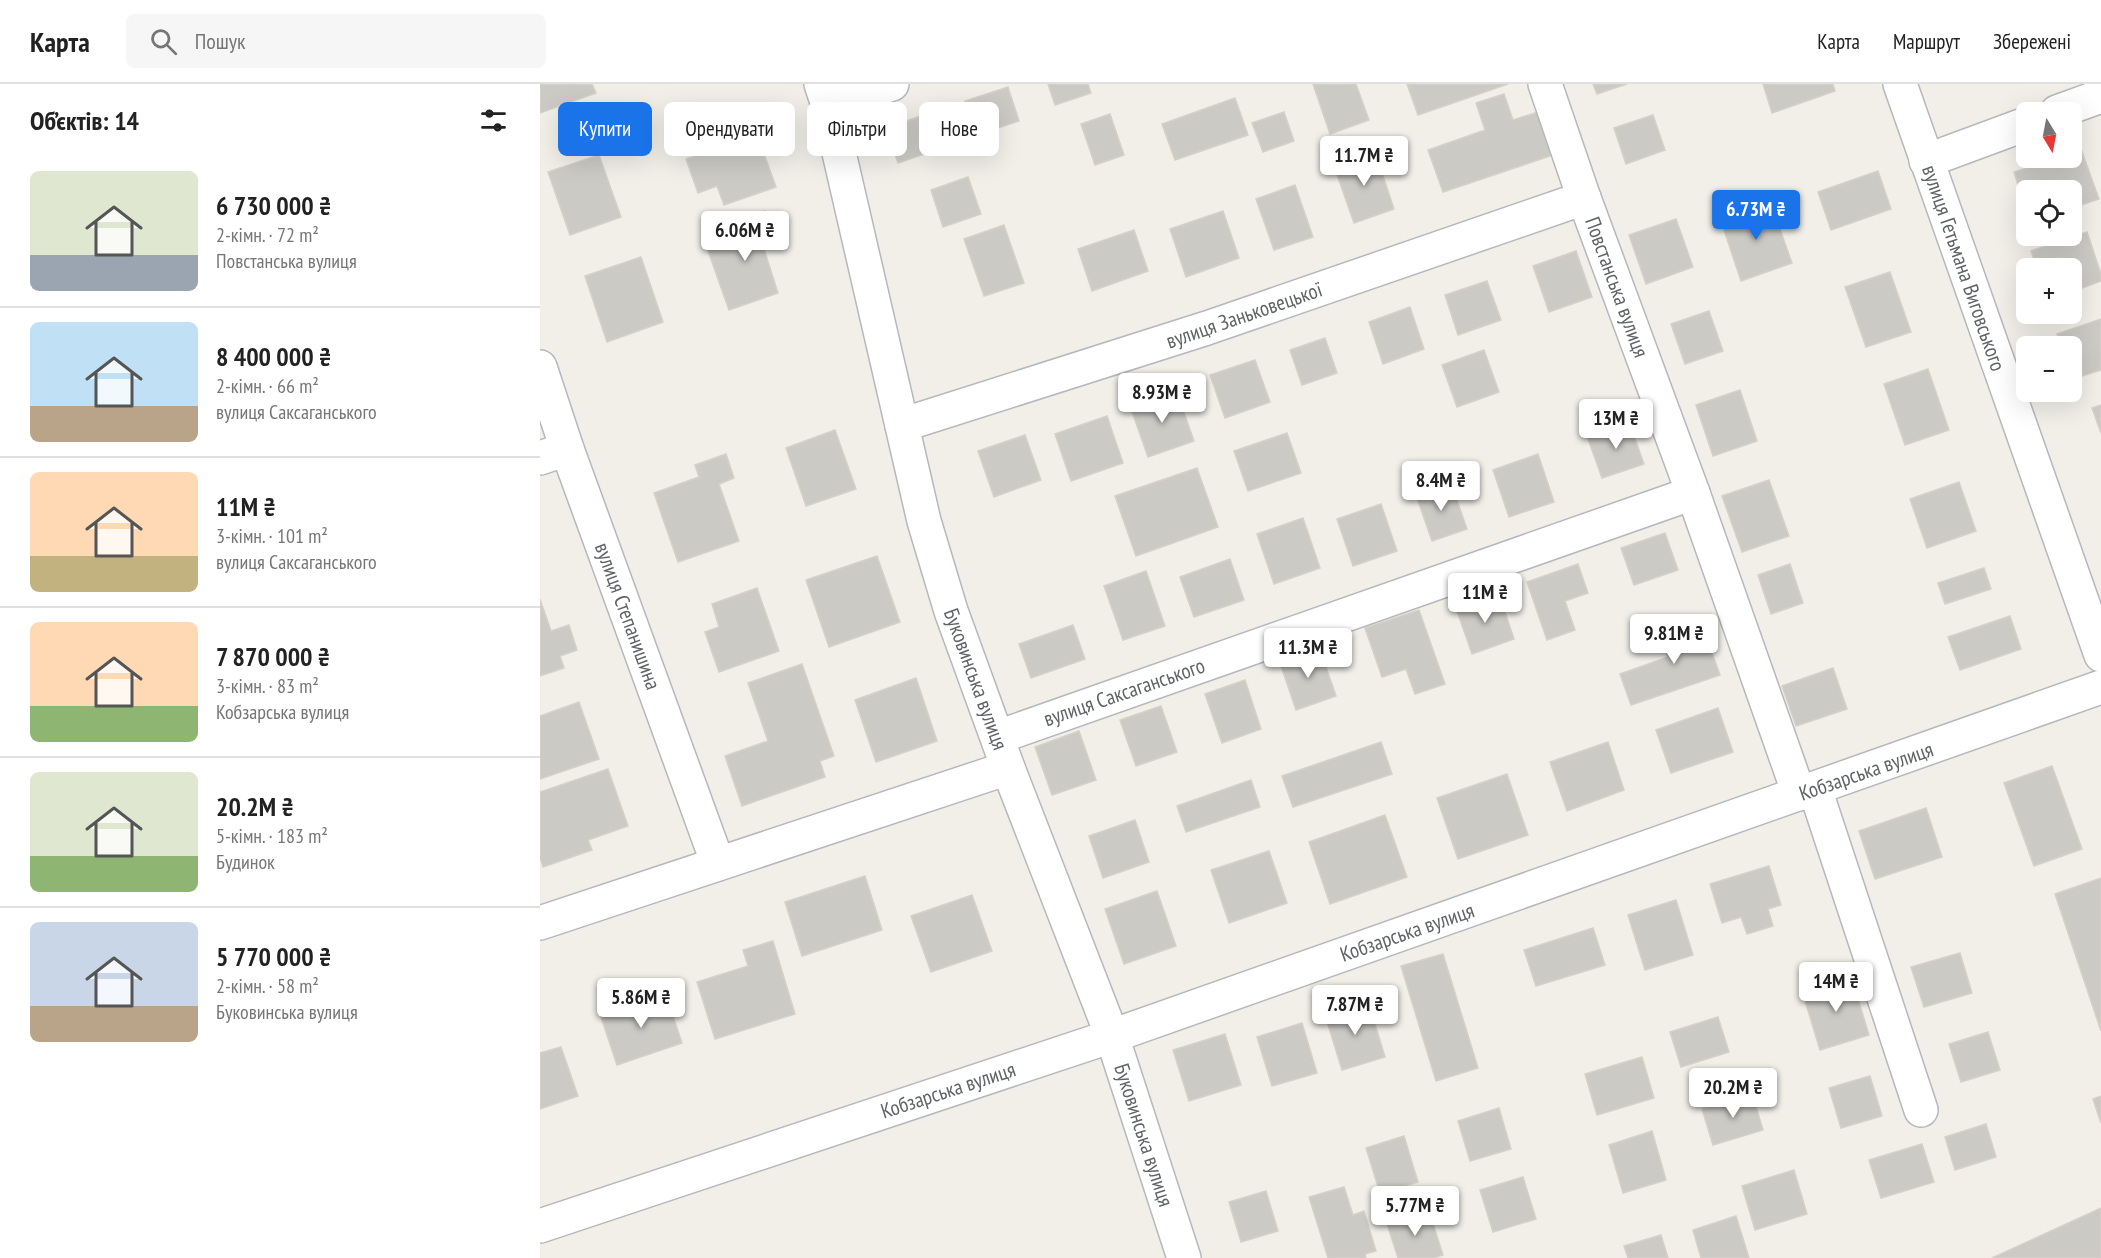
<!DOCTYPE html>
<html lang="uk">
<head>
<meta charset="utf-8">
<style>
  body { margin:0; font-family:"PT Sans Narrow",sans-serif; background:#f6f6f6; color:#222; height:100vh; display:flex; flex-direction:column; font-size:22px; white-space:nowrap }
  * { box-sizing:border-box; margin:0 }
  p { font-size:20px; color:#767676 }
  .icon { flex:none; width:33px; height:33px; fill:none; stroke:currentColor; stroke-width:2; stroke-linecap:round; stroke-linejoin:round }
  .map { position:relative; flex:1; overflow:hidden }
  .sheet { display:flex; flex-direction:column; background:#fff; width:540px }
  .sheet>* { flex:none }
  .banner { position:absolute; left:18px; top:18px; width:570px; height:54px; display:flex; gap:12px }
  .needle { width:39px; rotate:170deg }
  .controls { position:absolute; left:1476px; top:18px; display:grid; gap:12px }
  .controls a { display:grid; place-items:center; width:66px; height:66px; border-radius:9px; background:#fff; box-shadow:0 6px 24px #0002; font-size:30px }
  .price { position:absolute; translate:-50% -51px; padding:0 14px; border-radius:6px; background:#fff; color:#222; font-size:20px; line-height:39px; filter:drop-shadow(0 2px 3px #0008) }
  .price::after { content:''; position:absolute; left:50%; top:36px; width:18px; height:14px; margin-left:-9px; background:inherit; clip-path:polygon(0 0,100% 0,50% 100%) }
  .price.active { background:#1a73e8; color:#fff }
  ul { padding:0; list-style:none }
  li { display:flex; align-items:center; gap:18px; height:150px; padding:0 30px }
  li+li { border-top:2px solid #e0e0e0 }
  li span { display:grid; place-items:center; flex:none; width:168px; height:120px; border-radius:9px; color:#555 }
  li>.icon { margin-inline-start:auto }
  span .icon { width:72px; height:72px; fill:#fffc; stroke-width:1 }
  li b { font-size:26px }
  h2 { display:flex; justify-content:space-between; align-items:center; height:72px; padding:0 30px; font-size:26px }
  .chip { padding:0 21px; border-radius:9px; background:#fff; box-shadow:0 6px 24px #0002; font-size:21px; line-height:54px }
  .chip.active { background:#1a73e8; color:#fff }
  header { display:flex; align-items:center; gap:36px; box-sizing:border-box; height:84px; padding:0 30px; background:#fff; border-bottom:2px solid #e0e0e0 }
  header strong { font-size:28px }
  nav { display:flex; gap:33px; margin-inline-start:auto; font-size:21px }
  .search { width:420px; height:54px; background:#f6f6f6; display:flex; align-items:center; gap:15px; box-sizing:border-box; padding:0 21px; border-radius:9px; color:#767676; font-size:22px }
  main { display:flex; flex:1; min-height:0 }
  .map>svg:first-child { display:block }
  .building { fill:#cccac5; stroke:#d6d1c6; stroke-width:1.5 }
  .lines { fill:none; stroke-linecap:round; stroke-linejoin:round }
  .minor-casing { stroke:#b5b8bc; stroke-width:36 }
  .minor { stroke:#fff; stroke-width:33 }
  .labels { text-anchor:middle; dominant-baseline:central; stroke-width:5; stroke-linejoin:round; paint-order:stroke }
  .street-label { font-size:21px; fill:#5f6368; stroke:#fff }
</style>
</head>
<body>
<header>
<strong>Карта</strong>
<div class="search"><svg class="icon" aria-label="search" viewBox="0 0 24 24"><circle cx="10" cy="10" r="6"/><path d="M15 15l6 6"/></svg>Пошук</div>
<nav><a>Карта</a><a>Маршрут</a><a>Збережені</a></nav>
</header>
<main>
<section class="sheet">
<h2>Об’єктів: 14<svg class="icon" aria-label="filters" viewBox="0 0 24 24"><path d="M4 7h16M4 17h16"/><circle cx="9" cy="7" r="2"/><circle cx="15" cy="17" r="2"/></svg></h2>
<ul>
<li><span style="background:linear-gradient(#dfe7d0 70%,#9aa5b1 0)"><svg class="icon" aria-label="home" viewBox="0 0 24 24"><path d="M3 11l9-7 9 7M6 9v11h12V9"/></svg></span><div><b>6 730 000 ₴</b><p>2-кімн. · 72 m²</p><p>Повстанська вулиця</p></div></li>
<li><span style="background:linear-gradient(#bfe0f5 70%,#b9a48a 0)"><svg class="icon" aria-label="home" viewBox="0 0 24 24"><path d="M3 11l9-7 9 7M6 9v11h12V9"/></svg></span><div><b>8 400 000 ₴</b><p>2-кімн. · 66 m²</p><p>вулиця Саксаганського</p></div></li>
<li><span style="background:linear-gradient(#ffd9b3 70%,#c2b280 0)"><svg class="icon" aria-label="home" viewBox="0 0 24 24"><path d="M3 11l9-7 9 7M6 9v11h12V9"/></svg></span><div><b>11M ₴</b><p>3-кімн. · 101 m²</p><p>вулиця Саксаганського</p></div></li>
<li><span style="background:linear-gradient(#ffd9b3 70%,#8fb573 0)"><svg class="icon" aria-label="home" viewBox="0 0 24 24"><path d="M3 11l9-7 9 7M6 9v11h12V9"/></svg></span><div><b>7 870 000 ₴</b><p>3-кімн. · 83 m²</p><p>Кобзарська вулиця</p></div></li>
<li><span style="background:linear-gradient(#dfe7d0 70%,#8fb573 0)"><svg class="icon" aria-label="home" viewBox="0 0 24 24"><path d="M3 11l9-7 9 7M6 9v11h12V9"/></svg></span><div><b>20.2M ₴</b><p>5-кімн. · 183 m²</p><p>Будинок</p></div></li>
<li><span style="background:linear-gradient(#c9d6e8 70%,#b9a48a 0)"><svg class="icon" aria-label="home" viewBox="0 0 24 24"><path d="M3 11l9-7 9 7M6 9v11h12V9"/></svg></span><div><b>5 770 000 ₴</b><p>2-кімн. · 58 m²</p><p>Буковинська вулиця</p></div></li>
</ul>
</section>
<div class="map">
<svg width="1561" height="1174" viewBox="0 0 1561 1174">
  <rect width="100%" height="100%" fill="#f1efe8"/>
  <g class="building">
    <polygon points="0,0 52,0 56,9 0,29"/>
    <polygon points="508,0 548,0 551,9 515,21"/>
    <polygon points="773,0 816,0 829,36 790,50"/>
    <polygon points="867,0 968,0 878,31"/>
    <polygon points="1053,0 1087,0 1057,10"/>
    <polygon points="1223,0 1293,0 1295,7 1232,29"/>
    <polygon points="468,3 479,37 437,51 425,17"/>
    <polygon points="964,10 973,36 1004,26 1019,69 903,108 888,66 945,46 936,19"/>
    <polygon points="695,14 708,51 635,76 622,40"/>
    <polygon points="401,25 413,60 358,79 346,44"/>
    <polygon points="744,28 754,57 723,68 712,39"/>
    <polygon points="570,30 584,71 555,81 541,40"/>
    <polygon points="1113,31 1125,66 1086,80 1074,44"/>
    <polygon points="217,50 236,103 184,121 177,102 158,109 146,75"/>
    <polygon points="1541,65 1559,115 1532,124 1532,106 1486,106 1486,126 1474,88 1517,74 1532,74 1532,68"/>
    <polygon points="835,68 854,125 814,139 794,82"/>
    <polygon points="59,71 81,133 30,151 8,88"/>
    <polygon points="1338,87 1351,125 1291,146 1278,108"/>
    <polygon points="428,93 441,130 403,143 391,106"/>
    <polygon points="755,101 773,153 734,166 716,115"/>
    <polygon points="1230,117 1252,179 1201,197 1180,134"/>
    <polygon points="225,127 237,161 224,165 238,209 189,226 167,164 196,154 191,139"/>
    <polygon points="683,127 699,174 646,193 630,145"/>
    <polygon points="1136,135 1153,183 1106,200 1089,151"/>
    <polygon points="464,141 484,199 444,212 424,155"/>
    <polygon points="594,146 608,187 552,207 538,165"/>
    <polygon points="1547,148 1561,190 1561,197 1532,208 1532,184 1497,184 1491,167"/>
    <polygon points="1036,167 1052,213 1009,228 993,182"/>
    <polygon points="101,173 123,238 67,258 45,192"/>
    <polygon points="1350,188 1371,248 1326,263 1305,203"/>
    <polygon points="947,197 961,236 918,251 905,211"/>
    <polygon points="870,223 884,265 843,280 829,238"/>
    <polygon points="1169,227 1183,267 1145,280 1131,240"/>
    <polygon points="1561,235 1561,286 1533,295 1532,290 1532,262 1522,262 1517,250"/>
    <polygon points="785,254 797,289 762,301 750,266"/>
    <polygon points="944,266 959,308 917,323 902,281"/>
    <polygon points="715,276 730,318 685,334 670,291"/>
    <polygon points="1388,285 1409,346 1365,361 1344,300"/>
    <polygon points="636,306 654,357 608,373 590,322"/>
    <polygon points="1200,306 1217,357 1173,372 1156,321"/>
    <polygon points="1561,321 1561,349 1552,324"/>
    <polygon points="567,332 583,379 531,397 515,350"/>
    <polygon points="1089,338 1104,380 1062,394 1047,352"/>
    <polygon points="295,346 316,405 266,422 246,364"/>
    <polygon points="747,349 761,389 708,407 694,367"/>
    <polygon points="485,351 501,396 454,413 438,367"/>
    <polygon points="186,370 194,394 179,400 199,457 138,478 114,409 159,393 155,381"/>
    <polygon points="998,370 1014,418 969,433 953,386"/>
    <polygon points="657,384 678,443 596,472 575,412"/>
    <polygon points="1229,396 1249,452 1202,468 1182,412"/>
    <polygon points="1419,398 1436,447 1387,464 1370,415"/>
    <polygon points="911,399 927,445 892,457 876,411"/>
    <polygon points="841,420 857,467 813,482 797,435"/>
    <polygon points="763,434 780,484 734,500 717,450"/>
    <polygon points="1125,449 1138,486 1094,501 1081,464"/>
    <polygon points="337,472 360,538 289,563 266,496"/>
    <polygon points="690,475 704,516 654,533 640,493"/>
    <polygon points="1038,480 1048,509 1025,517 1035,546 1007,556 987,498"/>
    <polygon points="1250,480 1263,519 1231,530 1218,491"/>
    <polygon points="1444,484 1451,505 1405,520 1398,499"/>
    <polygon points="606,487 625,542 583,556 564,502"/>
    <polygon points="217,504 239,567 179,588 165,548 179,543 172,520"/>
    <polygon points="959,510 974,555 932,570 916,524"/>
    <polygon points="0,515 11,547 29,541 37,566 20,572 24,584 0,592"/>
    <polygon points="879,526 905,600 875,610 866,585 842,593 825,544"/>
    <polygon points="1470,532 1481,565 1420,586 1408,553"/>
    <polygon points="1160,535 1180,591 1091,621 1080,590 1128,573 1120,549"/>
    <polygon points="533,541 545,575 491,594 479,560"/>
    <polygon points="780,565 796,612 756,626 740,579"/>
    <polygon points="262,580 294,672 280,677 285,693 202,722 185,672 228,657 208,599"/>
    <polygon points="1293,584 1307,625 1256,642 1242,602"/>
    <polygon points="376,594 397,657 336,678 315,616"/>
    <polygon points="705,596 721,645 682,659 665,610"/>
    <polygon points="39,618 59,675 0,695 0,632"/>
    <polygon points="621,622 637,668 596,682 580,636"/>
    <polygon points="1178,624 1193,668 1131,689 1116,646"/>
    <polygon points="539,647 556,696 512,711 495,663"/>
    <polygon points="841,658 852,690 753,723 742,692"/>
    <polygon points="1068,658 1084,706 1027,727 1010,678"/>
    <polygon points="1512,682 1542,765 1494,782 1464,699"/>
    <polygon points="68,685 88,742 48,756 52,766 3,783 0,774 0,708"/>
    <polygon points="967,690 988,751 918,775 897,714"/>
    <polygon points="711,696 720,723 646,748 637,722"/>
    <polygon points="1386,724 1402,773 1335,795 1319,747"/>
    <polygon points="845,731 867,793 790,820 769,758"/>
    <polygon points="595,736 609,778 563,794 549,752"/>
    <polygon points="729,767 747,819 689,839 671,786"/>
    <polygon points="1229,782 1241,821 1228,825 1233,842 1207,850 1201,833 1182,839 1170,800"/>
    <polygon points="325,792 342,846 262,872 245,818"/>
    <polygon points="1561,794 1561,947 1515,810"/>
    <polygon points="617,807 636,862 584,880 565,825"/>
    <polygon points="432,811 452,867 391,888 371,832"/>
    <polygon points="1136,816 1153,871 1105,886 1088,831"/>
    <polygon points="1053,844 1065,881 996,902 984,866"/>
    <polygon points="233,857 255,930 175,955 157,898 208,882 203,866"/>
    <polygon points="1420,869 1432,909 1384,923 1371,883"/>
    <polygon points="903,870 938,984 896,997 861,882"/>
    <polygon points="1311,892 1329,951 1280,966 1262,907"/>
    <polygon points="125,908 142,959 77,981 60,930"/>
    <polygon points="828,917 845,973 802,986 785,931"/>
    <polygon points="1178,933 1189,968 1141,983 1130,948"/>
    <polygon points="762,939 777,989 732,1002 717,953"/>
    <polygon points="1448,948 1460,986 1421,998 1409,960"/>
    <polygon points="685,950 701,1001 649,1017 633,966"/>
    <polygon points="21,963 38,1012 0,1025 0,969"/>
    <polygon points="1102,973 1114,1014 1057,1031 1045,990"/>
    <polygon points="1330,992 1342,1032 1301,1044 1289,1004"/>
    <polygon points="1212,1009 1223,1046 1173,1061 1162,1025"/>
    <polygon points="1561,1012 1561,1039 1553,1015"/>
    <polygon points="959,1024 971,1065 930,1077 918,1037"/>
    <polygon points="1446,1040 1456,1073 1415,1086 1405,1053"/>
    <polygon points="1112,1047 1126,1096 1083,1109 1069,1061"/>
    <polygon points="864,1052 878,1098 840,1109 826,1064"/>
    <polygon points="1382,1060 1394,1098 1341,1114 1329,1076"/>
    <polygon points="1254,1086 1267,1130 1215,1146 1202,1102"/>
    <polygon points="983,1093 996,1135 953,1148 940,1106"/>
    <polygon points="804,1103 813,1131 824,1127 836,1167 825,1170 826,1174 788,1174 769,1113"/>
    <polygon points="726,1107 738,1147 701,1158 689,1118"/>
    <polygon points="1561,1124 1561,1174 1452,1174"/>
    <polygon points="889,1127 903,1171 894,1174 858,1174 847,1140"/>
    <polygon points="1196,1132 1209,1174 1161,1174 1153,1146"/>
    <polygon points="1121,1151 1128,1174 1088,1174 1084,1162"/>
  </g>
  <g class="lines">
    <defs>
      <g id="minor">
        <polyline points="281,0 288,21 384,437 411,527 468,684 572,952 644,1174"/>
        <polyline points="1005,0 1044,114 1153,409 1259,710"/>
        <polyline points="1360,0 1561,571"/>
        <polyline points="288,21 352,0"/>
        <polyline points="1517,28 1561,12"/>
        <polyline points="1386,77 1486,40"/>
        <polyline points="0,283 27,365 178,780"/>
        <polyline points="362,341 667,244 1044,114"/>
        <polyline points="0,374 27,365"/>
        <polyline points="458,653 1153,409"/>
        <polyline points="1275,705 1381,1026"/>
        <polyline points="0,839 468,684"/>
        <polyline points="0,1142 572,952 1561,603"/>
      </g>
    </defs>
    <use href="#minor" class="minor-casing"/>
    <use href="#minor" class="minor"/>
  </g>
  <g class="labels">
    <g class="street-label">
      <text transform="translate(1424 184) rotate(71)">вулиця Гетьмана Виговського</text>
      <text transform="translate(1077 203) rotate(70)">Повстанська вулиця</text>
      <text transform="translate(704 231) rotate(-19)">вулиця Заньковецької</text>
      <text transform="translate(88 532) rotate(70)">вулиця Степанишина</text>
      <text transform="translate(436 595) rotate(70)">Буковинська вулиця</text>
      <text transform="translate(584 608) rotate(-19)">вулиця Саксаганського</text>
      <text transform="translate(1326 687) rotate(-19)">Кобзарська вулиця</text>
      <text transform="translate(867 848) rotate(-19)">Кобзарська вулиця</text>
      <text transform="translate(408 1006) rotate(-18)">Кобзарська вулиця</text>
      <text transform="translate(604 1051) rotate(72)">Буковинська вулиця</text>
    </g>
  </g>
</svg>
<div class="controls">
<a><svg class="needle" viewBox="-14 -14 28 28"><path d="M0-13l5 13h-10z" fill="#e53935"/><path d="M0 13l5-13h-10z" fill="#767676"/></svg></a>
<a><svg class="icon" aria-label="locate" viewBox="0 0 24 24"><circle cx="12" cy="12" r="6"/><path d="M12 2v4M12 18v4M2 12h4M18 12h4"/></svg></a>
<a>+</a>
<a>−</a>
</div>
<b class="price" style="left:824px;top:103px">11.7M ₴</b>
<b class="price active" style="left:1216px;top:157px">6.73M ₴</b>
<b class="price" style="left:205px;top:178px">6.06M ₴</b>
<b class="price" style="left:622px;top:340px">8.93M ₴</b>
<b class="price" style="left:1076px;top:366px">13M ₴</b>
<b class="price" style="left:901px;top:428px">8.4M ₴</b>
<b class="price" style="left:945px;top:540px">11M ₴</b>
<b class="price" style="left:1134px;top:581px">9.81M ₴</b>
<b class="price" style="left:768px;top:595px">11.3M ₴</b>
<b class="price" style="left:1296px;top:929px">14M ₴</b>
<b class="price" style="left:101px;top:945px">5.86M ₴</b>
<b class="price" style="left:815px;top:952px">7.87M ₴</b>
<b class="price" style="left:1193px;top:1035px">20.2M ₴</b>
<b class="price" style="left:875px;top:1153px">5.77M ₴</b>
<div class="banner">
<a class="chip active">Купити</a>
<a class="chip">Орендувати</a>
<a class="chip">Фільтри</a>
<a class="chip">Нове</a>
</div>
</div>
</main>
</body>
</html>
